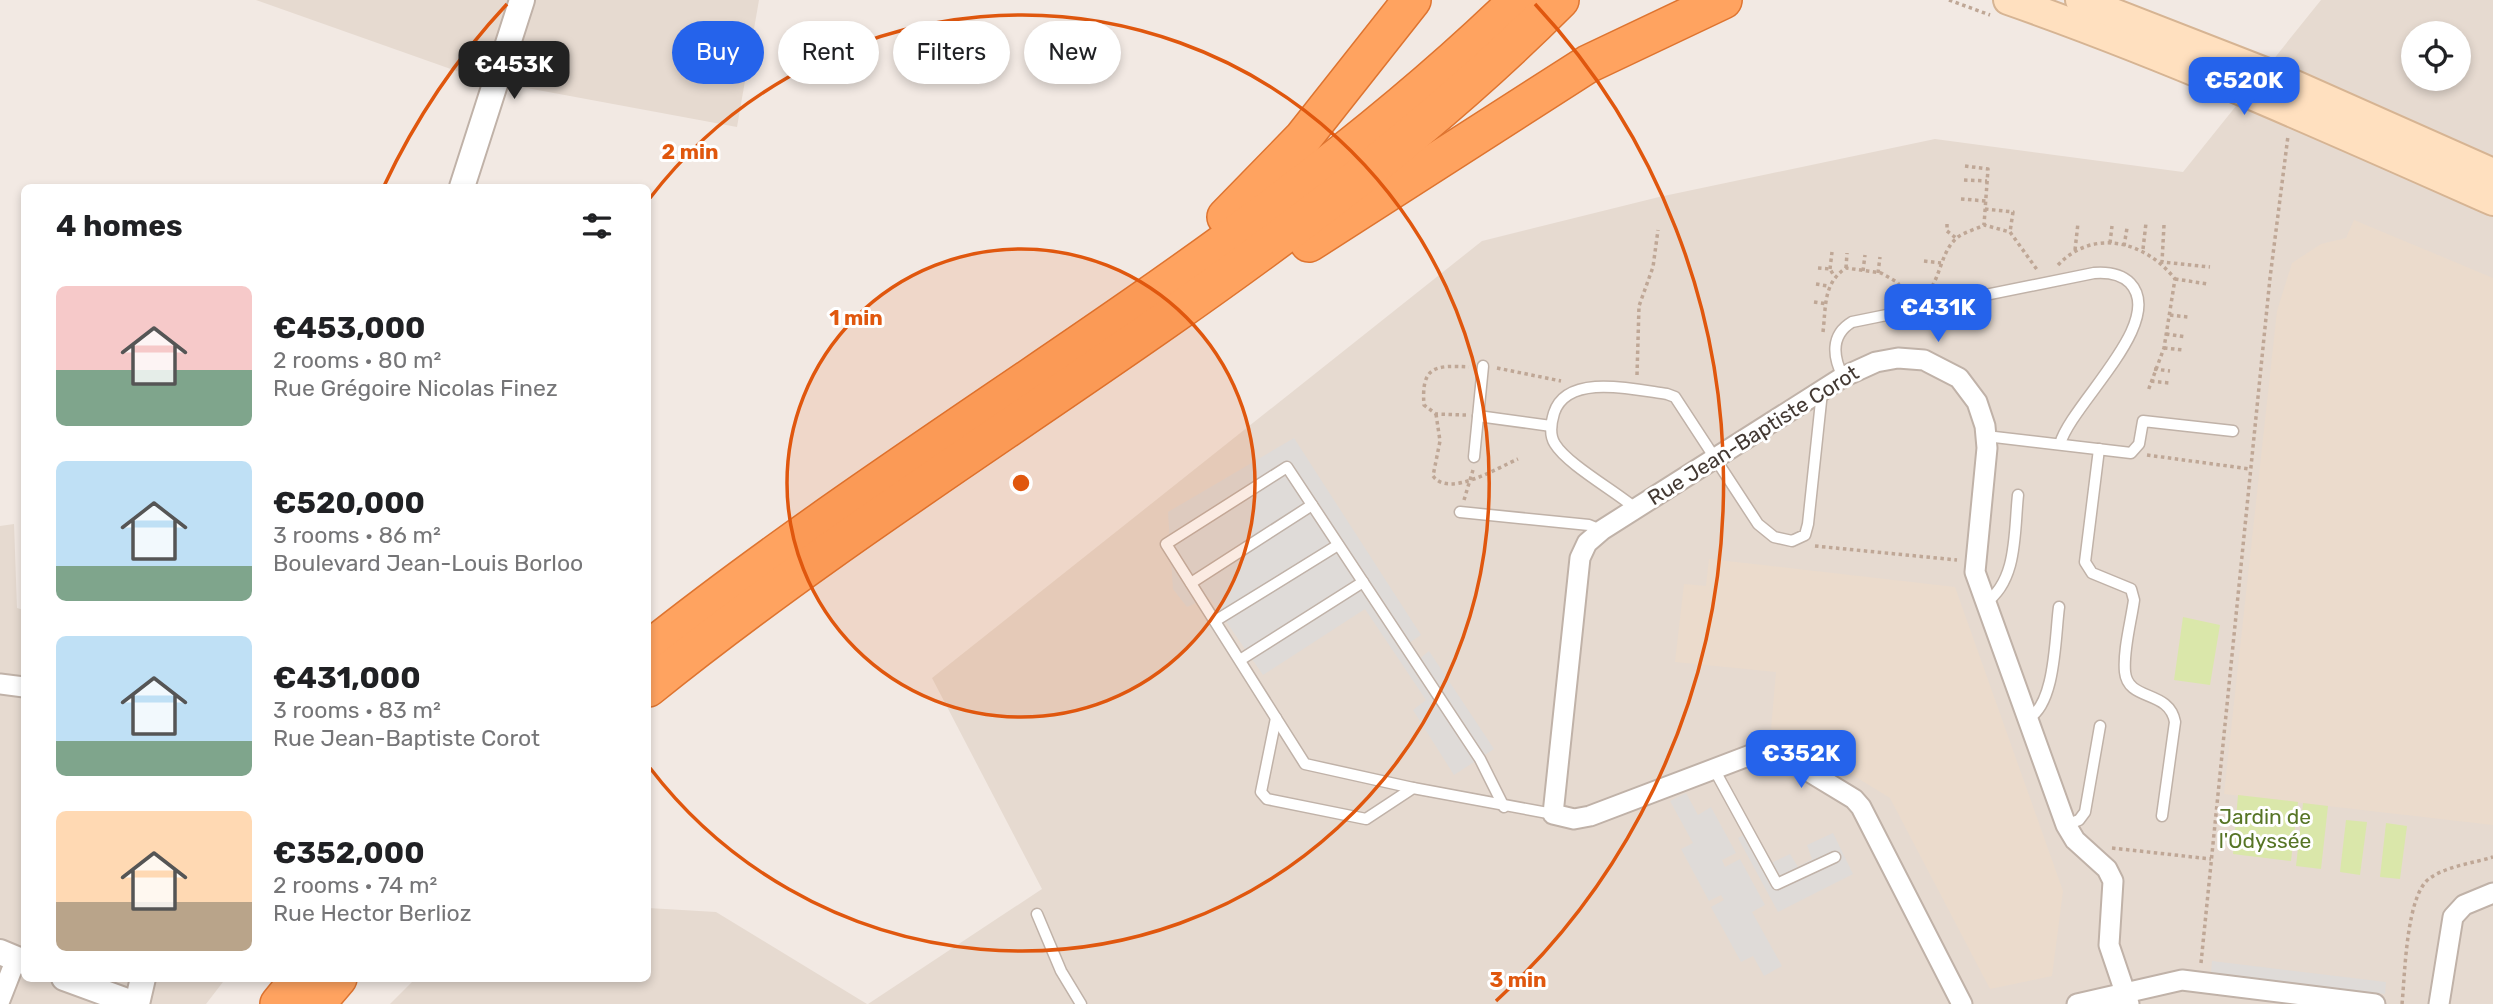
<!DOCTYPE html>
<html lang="en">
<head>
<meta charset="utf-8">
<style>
  body { margin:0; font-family:Rubik,sans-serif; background:#f2f2f2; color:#202124; height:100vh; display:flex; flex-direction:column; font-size:26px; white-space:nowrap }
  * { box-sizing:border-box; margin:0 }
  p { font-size:23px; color:#757577 }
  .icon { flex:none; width:38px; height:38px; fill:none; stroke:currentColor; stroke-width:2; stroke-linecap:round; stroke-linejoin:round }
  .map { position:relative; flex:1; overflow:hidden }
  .side { position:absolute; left:21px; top:184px; width:630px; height:798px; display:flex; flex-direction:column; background:#fff; border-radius:10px; box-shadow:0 4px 10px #0003 }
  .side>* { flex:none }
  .guide { position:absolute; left:672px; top:21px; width:665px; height:63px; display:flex; gap:14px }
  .tools { position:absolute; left:2401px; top:21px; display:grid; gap:14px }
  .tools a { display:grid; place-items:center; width:70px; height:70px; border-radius:50%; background:#fff; box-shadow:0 4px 10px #0003; font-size:35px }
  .price { position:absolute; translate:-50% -60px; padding:0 16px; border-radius:14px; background:#2563eb; color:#fff; font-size:23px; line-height:46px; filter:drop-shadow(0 2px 4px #0008) }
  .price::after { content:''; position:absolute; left:50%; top:42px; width:21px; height:16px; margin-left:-10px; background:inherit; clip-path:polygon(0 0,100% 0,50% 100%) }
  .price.on { background:#222; color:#fff }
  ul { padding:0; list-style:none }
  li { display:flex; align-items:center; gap:21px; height:175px; padding:0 35px }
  li span { display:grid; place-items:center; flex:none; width:196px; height:140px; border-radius:10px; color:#555 }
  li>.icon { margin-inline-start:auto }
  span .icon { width:84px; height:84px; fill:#fffc; stroke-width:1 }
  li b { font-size:30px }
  h2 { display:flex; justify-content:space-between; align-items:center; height:84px; padding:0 35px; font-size:30px }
  .chip { padding:0 24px; border-radius:32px; background:#fff; box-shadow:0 4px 10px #0003; font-size:24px; line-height:63px }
  .chip.on { background:#2563eb; color:#fff }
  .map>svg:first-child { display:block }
  .residential { fill:#e6dad0; fill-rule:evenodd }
  .education { fill:#ebdbcc }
  .green { fill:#dae7aa }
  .parking { fill:#dfdbd8 }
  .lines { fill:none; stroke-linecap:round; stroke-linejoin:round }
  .service-casing { stroke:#c0b2a8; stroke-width:13 }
  .minor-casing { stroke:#c0b2a8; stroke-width:23 }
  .tertiary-casing { stroke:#c0b2a8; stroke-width:28 }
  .secondary-casing { stroke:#d6b493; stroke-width:32 }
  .motorway-casing { stroke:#de7430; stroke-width:40 }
  .path { stroke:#bfa796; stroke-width:3.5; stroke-dasharray:3.5 3.5; stroke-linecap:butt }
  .service { stroke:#fff; stroke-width:10 }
  .minor { stroke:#fff; stroke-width:19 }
  .tertiary { stroke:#fff; stroke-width:24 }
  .secondary { stroke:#ffe0bf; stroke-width:28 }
  .motorway { stroke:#ffa360; stroke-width:37 }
  .ring { fill:none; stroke:#e0570e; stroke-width:3.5 }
  .labels { text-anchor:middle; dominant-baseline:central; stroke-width:6; stroke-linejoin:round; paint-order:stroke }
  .street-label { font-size:21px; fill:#433933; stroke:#fff }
  .park-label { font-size:21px; fill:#577526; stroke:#fff }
  .centre { fill:#e0570e; stroke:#fff; stroke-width:3.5 }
  .ring-label { font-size:21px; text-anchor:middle; font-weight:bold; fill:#e0570e; stroke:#fff; stroke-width:6; stroke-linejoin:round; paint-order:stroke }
</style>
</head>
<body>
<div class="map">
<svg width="2493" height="1004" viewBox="0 0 2493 1004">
  <rect width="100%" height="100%" fill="#f2e9e3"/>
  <g class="residential">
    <polygon points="256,0 759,0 737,127 479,79"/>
    <path d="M2321 0H2493V1004H868L1042 889 932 678 1482 241 1659 197 1935 139 2183 172ZM2413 33H2459V79H2413Z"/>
    <polygon points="14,524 17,608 24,610 24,978 226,978 206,1004 0,1004 0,526"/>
    <polygon points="648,908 716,912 867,1004 390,1004 416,978 648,978"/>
  </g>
  <g class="education">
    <polygon points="2354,220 2493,278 2493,825 2224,794 2277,311 2292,263 2321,244 2346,238"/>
    <polygon points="1709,559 1955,587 2063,891 2052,976 1990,989 1890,798 1783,732 1771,729 1776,672 1675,662 1684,584 1706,586"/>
  </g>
  <g class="green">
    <polygon points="2183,617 2220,625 2210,685 2174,680"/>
    <polygon points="2238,795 2298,802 2291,861 2233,854"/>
    <polygon points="2303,803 2328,806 2321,869 2296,866"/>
    <polygon points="2346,820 2367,822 2360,875 2340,872"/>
    <polygon points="2386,823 2407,826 2400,879 2380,877"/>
  </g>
  <g class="parking">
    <polygon points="1294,438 1421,635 1406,645 1418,660 1429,651 1494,749 1454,775 1413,710 1426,700 1365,609 1263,675 1209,597 1187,607 1173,589 1168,512"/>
    <polygon points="1686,793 1698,815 1711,807 1736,853 1722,860 1725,867 1740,859 1765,905 1752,912 1782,966 1764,976 1753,956 1741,962 1711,907 1724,900 1721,895 1709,901 1681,849 1693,843 1670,801"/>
    <polygon points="1751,831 1771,863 1790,854 1798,867 1812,859 1807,845 1833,833 1853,874 1778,912 1738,838"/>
    <polygon points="2212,961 2386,982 2385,994 2211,973"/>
  </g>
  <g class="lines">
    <defs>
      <g id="service">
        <path d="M1843 377C1833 357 1830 335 1852 322L2094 273C2107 272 2120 273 2130 283 2167 322 2071 404 2060 444"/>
        <polyline points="1478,416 1551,426"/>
        <polyline points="1986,436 2131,453 2139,444 2143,421 2233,431"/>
        <path d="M2099 449 2085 562 2092 573 2131 589 2134 600C2131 622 2123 650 2125 672 2128 702 2169 689 2175 722L2162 816"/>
        <polyline points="1474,457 1483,366"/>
        <path d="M1635 508C1615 491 1567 464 1555 444 1549 435 1551 423 1554 413 1567 372 1637 390 1667 394L1675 397 1758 524 1774 537 1792 541 1805 535 1808 524 1822 392"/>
        <polyline points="1460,512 1589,525 1601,530"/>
        <polyline points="1191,583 1312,505"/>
        <path d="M1985 603C2018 581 2014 531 2018 495"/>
        <polyline points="1215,621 1338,545"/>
        <polyline points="1240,660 1363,582"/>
        <polyline points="1276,718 1261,792 1267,799 1366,819 1413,788 1553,814"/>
        <path d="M2027 719C2056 706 2055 635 2059 607"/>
        <polyline points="1714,769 1777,884 1835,857"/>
        <polyline points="1413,788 1305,764 1166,544 1287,467 1480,759 1504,807"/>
        <polyline points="2066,825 2079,820 2085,812 2100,726"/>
        <polyline points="1037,914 1061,971 1081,1004"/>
      </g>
      <g id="minor">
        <polyline points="0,684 24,687"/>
        <polyline points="0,1000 16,959"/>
        <polyline points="1962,1004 1861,807 1854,799 1780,754 1756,753 1590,816 1574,819 1553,814 1580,558 1587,543 1602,530 1843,377 1876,362 1898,358 1924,360 1959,378 1977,402 1985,426 1987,448 1975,572 2066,825 2075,840 2107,869 2113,881 2109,945 2129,1004"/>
        <polyline points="2077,1004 2182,980 2375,1004"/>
        <polyline points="2439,1004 2453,917 2464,905 2493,893"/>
      </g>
      <g id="tertiary">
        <polyline points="462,187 522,0"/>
        <polyline points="0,952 24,962"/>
        <polyline points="64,978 135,1004"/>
        <polyline points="137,1004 143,978"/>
      </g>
      <g id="secondary">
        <path d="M2008 0C2174 58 2333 130 2493 201"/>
        <polyline points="2080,0 2270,74 2493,173"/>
      </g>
      <g id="motorway">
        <polyline points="1226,217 1303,138 1412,0"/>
        <polyline points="1309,243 1588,64 1723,0"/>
        <path d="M648 650C931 425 1258 253 1518 0"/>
        <path d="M648 688C944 449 1290 271 1560 0"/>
        <polyline points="279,1004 300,978"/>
        <polyline points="316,1004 338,978"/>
      </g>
    </defs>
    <use href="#service" class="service-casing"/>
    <use href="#minor" class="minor-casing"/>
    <use href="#tertiary" class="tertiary-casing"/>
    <use href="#secondary" class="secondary-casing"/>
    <use href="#motorway" class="motorway-casing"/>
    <g class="path">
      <polyline points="1949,0 1990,15"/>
      <polyline points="1965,166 1988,169 1984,225"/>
      <polyline points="1964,180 1987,181"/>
      <polyline points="1961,199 1986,201"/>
      <polyline points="1985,209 2013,212 2010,232"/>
      <polyline points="1947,224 1947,231 1956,238"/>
      <polyline points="2164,225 2162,262 2210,267"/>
      <polyline points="2110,243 2112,226"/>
      <polyline points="2124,246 2127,228"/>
      <polyline points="2143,249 2146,223"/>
      <polyline points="2075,250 2078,223"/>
      <polyline points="1924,261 1941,263"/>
      <path d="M2058 265C2094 227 2146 242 2175 279L2164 348 2148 391"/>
      <polyline points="1818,268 1830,269 1834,276"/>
      <polyline points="1846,268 1847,253"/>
      <polyline points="1830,269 1832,252"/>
      <polyline points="1863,271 1865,255"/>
      <polyline points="1878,273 1880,257"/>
      <polyline points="2175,279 2208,284"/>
      <polyline points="1816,284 1828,286"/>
      <path d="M1928 292C1941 277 1941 250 1958 237 1965 232 1976 229 1984 225L2010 232 2038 271"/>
      <polyline points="1814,302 1827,304"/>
      <polyline points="2170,315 2188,317"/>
      <path d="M1823 332C1826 307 1823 283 1846 268L1881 273 1897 282 1906 295"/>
      <polyline points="2166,334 2186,337"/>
      <polyline points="2164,348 2184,350"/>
      <polyline points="1497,368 1561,381"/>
      <polyline points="2154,369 2170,371"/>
      <polyline points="1637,375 1639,306 1653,267 1658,230"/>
      <polyline points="2151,381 2169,383"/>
      <path d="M1436 414 1440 441 1433 476C1449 498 1497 468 1518 459"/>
      <path d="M1466 415 1436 414 1424 405C1421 366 1435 365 1469 367"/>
      <polyline points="2147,455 2250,469"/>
      <polyline points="1464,500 1473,470"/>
      <polyline points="1815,546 1957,560"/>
      <polyline points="2112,848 2211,859"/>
      <polyline points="2201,963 2270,278 2288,136"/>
      <path d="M2402 1004C2405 975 2406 894 2430 878 2447 866 2474 863 2493 857"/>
    </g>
    <use href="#service" class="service"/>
    <use href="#minor" class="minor"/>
    <use href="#tertiary" class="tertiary"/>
    <use href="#secondary" class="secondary"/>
    <use href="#motorway" class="motorway"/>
  </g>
  <circle cx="1021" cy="483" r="234" fill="#e0570e" fill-opacity=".12"/>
  <g class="ring">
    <circle cx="1021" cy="483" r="234"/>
    <path d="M650 198A468 468 0 1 1 650 768"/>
    <path d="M384 186A703 703 0 0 1 507 4M1535 4A703 703 0 0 1 1496 1001"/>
  </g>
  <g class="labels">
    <g class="street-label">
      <text transform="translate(1753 435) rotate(-32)">Rue Jean-Baptiste Corot</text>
    </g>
    <g class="park-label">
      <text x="2265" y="816">Jardin de<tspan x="2265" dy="24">l'Odyssée</tspan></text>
    </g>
  </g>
  <circle cx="1021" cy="483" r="10" class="centre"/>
  <g class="ring-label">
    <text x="690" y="159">2 min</text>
    <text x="856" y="325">1 min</text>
    <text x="1518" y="987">3 min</text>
  </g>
</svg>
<div class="tools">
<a><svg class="icon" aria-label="locate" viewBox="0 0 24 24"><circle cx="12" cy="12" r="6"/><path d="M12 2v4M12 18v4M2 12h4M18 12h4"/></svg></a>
</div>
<b class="price on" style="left:514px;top:101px">€453K</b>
<b class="price" style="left:2244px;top:117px">€520K</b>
<b class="price" style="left:1938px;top:344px">€431K</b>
<b class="price" style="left:1801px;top:790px">€352K</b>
<div class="guide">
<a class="chip on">Buy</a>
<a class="chip">Rent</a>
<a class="chip">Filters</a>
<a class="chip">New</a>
</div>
<section class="side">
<h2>4 homes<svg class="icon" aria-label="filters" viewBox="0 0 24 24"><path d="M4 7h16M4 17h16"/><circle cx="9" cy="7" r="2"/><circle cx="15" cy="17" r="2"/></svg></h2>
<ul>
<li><span style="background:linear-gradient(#f6c9c9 60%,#7fa58c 0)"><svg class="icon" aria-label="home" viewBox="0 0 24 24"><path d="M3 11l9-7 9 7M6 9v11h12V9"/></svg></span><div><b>€453,000</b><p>2 rooms · 80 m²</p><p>Rue Grégoire Nicolas Finez</p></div></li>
<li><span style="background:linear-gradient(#bfe0f5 75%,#7fa58c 0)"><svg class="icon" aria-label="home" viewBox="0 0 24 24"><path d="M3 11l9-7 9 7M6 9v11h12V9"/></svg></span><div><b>€520,000</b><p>3 rooms · 86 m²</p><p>Boulevard Jean-Louis Borloo</p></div></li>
<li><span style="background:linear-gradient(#bfe0f5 75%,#7fa58c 0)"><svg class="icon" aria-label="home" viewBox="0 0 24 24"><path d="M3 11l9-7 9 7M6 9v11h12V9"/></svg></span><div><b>€431,000</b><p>3 rooms · 83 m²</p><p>Rue Jean-Baptiste Corot</p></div></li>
<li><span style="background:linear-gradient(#ffd9b3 65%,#b9a48a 0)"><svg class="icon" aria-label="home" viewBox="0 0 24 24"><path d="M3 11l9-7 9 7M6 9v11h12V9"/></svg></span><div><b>€352,000</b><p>2 rooms · 74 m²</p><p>Rue Hector Berlioz</p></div></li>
</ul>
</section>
</div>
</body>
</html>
